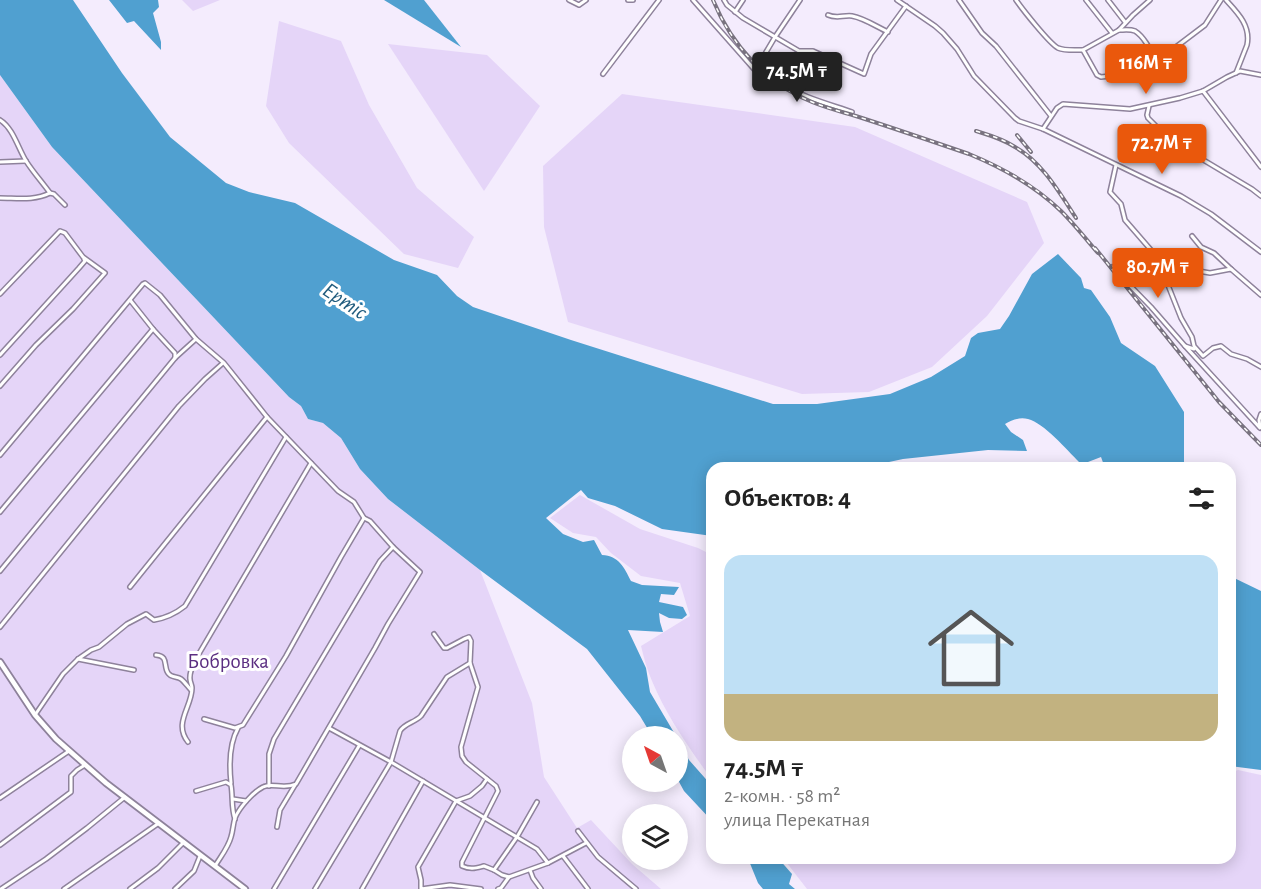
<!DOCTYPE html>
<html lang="ru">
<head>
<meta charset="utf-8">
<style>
  body { margin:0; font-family:"Alegreya Sans",sans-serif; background:#f6f6f6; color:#222; height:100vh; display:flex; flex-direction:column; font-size:22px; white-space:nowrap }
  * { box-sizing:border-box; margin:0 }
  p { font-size:20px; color:#767676 }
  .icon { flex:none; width:33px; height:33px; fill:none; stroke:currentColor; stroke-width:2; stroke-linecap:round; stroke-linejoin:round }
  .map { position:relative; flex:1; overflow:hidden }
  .panel { position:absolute; left:706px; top:462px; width:530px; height:402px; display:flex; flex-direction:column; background:#fff; border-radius:18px; box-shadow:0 3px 15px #0003 }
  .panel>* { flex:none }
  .needle { width:39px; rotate:320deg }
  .tools { position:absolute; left:622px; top:726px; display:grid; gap:12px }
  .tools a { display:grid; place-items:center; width:66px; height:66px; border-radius:50%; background:#fff; box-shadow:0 3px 15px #0003; font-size:30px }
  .price { position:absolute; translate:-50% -51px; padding:0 14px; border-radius:6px; background:#ea580c; color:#fff; font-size:20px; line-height:39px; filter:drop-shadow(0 2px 3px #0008) }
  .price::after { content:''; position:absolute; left:50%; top:36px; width:18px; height:14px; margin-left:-9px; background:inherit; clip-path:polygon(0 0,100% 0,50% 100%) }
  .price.active { background:#222; color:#fff }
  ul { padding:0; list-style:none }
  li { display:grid; align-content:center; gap:12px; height:318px; padding:0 18px }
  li+li { border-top:2px solid #e0e0e0 }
  li span { display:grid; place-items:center; height:186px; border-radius:18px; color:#555 }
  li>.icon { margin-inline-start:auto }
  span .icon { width:108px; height:108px; fill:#fffc; stroke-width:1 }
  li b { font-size:26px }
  h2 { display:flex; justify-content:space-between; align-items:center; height:72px; padding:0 18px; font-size:26px }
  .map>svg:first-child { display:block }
  .green { fill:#e5d5f8 }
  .water { fill:#50a0d0 }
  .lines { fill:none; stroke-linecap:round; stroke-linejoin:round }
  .street-casing { stroke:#8e829b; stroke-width:6 }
  .secondary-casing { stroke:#8e829b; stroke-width:8 }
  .street { stroke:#fff; stroke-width:3 }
  .secondary { stroke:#fff; stroke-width:4.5 }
  .rail-casing { stroke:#797380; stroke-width:4 }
  .rail { stroke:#fff; stroke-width:1.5; stroke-dasharray:4.5; stroke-linecap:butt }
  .labels { text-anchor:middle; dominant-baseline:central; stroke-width:6; stroke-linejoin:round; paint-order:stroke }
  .park-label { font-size:21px; fill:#5b2e81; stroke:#fff }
  .water-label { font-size:22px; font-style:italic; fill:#215c7e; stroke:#fff }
</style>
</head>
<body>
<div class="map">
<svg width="1261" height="889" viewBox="0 0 1261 889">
  <rect width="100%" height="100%" fill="#f4ecfd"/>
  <g class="green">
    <polygon points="182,0 220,0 193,11"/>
    <polygon points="279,21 341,41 369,105 417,188 474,237 458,268 404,254 289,143 266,106"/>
    <polygon points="388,44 487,55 540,106 484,191"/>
    <polygon points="0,75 52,147 289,397 301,406 308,419 323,423 341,438 360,469 388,499 480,570 532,703 544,777 577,828 591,820 632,864 661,889 0,889"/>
    <polygon points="622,94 855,127 1027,202 1044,243 987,316 932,367 869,392 802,394 568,322 544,227 543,166"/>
    <path d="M580 495 640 529 698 548 712 555V780C690 749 667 717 652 681 647 670 644 658 641 646L690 616 680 583 641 576 611 553 596 537 573 533 550 518Z"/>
    <polygon points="1238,770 1261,775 1261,889 807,889 783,858 1230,858 1230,773"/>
  </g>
  <g class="water">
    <path d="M0 0H73L122 73 170 137 226 183 249 192 295 203 394 260 437 275 457 296 473 307 571 340 773 404H817L890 394 931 377 965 356 971 338 978 333 1000 329 1009 316 1032 274 1058 254 1081 278 1084 288 1091 290 1110 317 1121 343 1155 366 1184 412V468H1105L1101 457 1088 462H1079C1067 450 1044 423 1028 419 1019 417 1012 420 1005 424L1011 432 1023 440 1027 451 988 450 903 459 875 465 840 466V468H712V536L662 529 615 506 588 498 581 490 546 518 563 534 583 542 594 540 602 555C619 556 624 567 631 581L642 585 679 587 674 595 661 594 659 602 683 607 687 615 682 619 669 618 659 613 660 622 663 632 628 630 646 668 650 692 676 736H652L640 716 587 649 480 570 388 499 360 469 341 438 323 423 308 419 301 406 289 397 52 147 0 75Z"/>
    <polygon points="109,0 158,0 159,7 153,13 161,42 161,50 134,21 127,23"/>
    <polygon points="384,0 424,0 461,47"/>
    <polygon points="1230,576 1261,591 1261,770 1230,766"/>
    <polygon points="678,740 689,760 712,786 712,821 684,791 678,780"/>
    <polygon points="746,858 778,858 792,874 789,884 795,889 763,889 758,883 749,861"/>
  </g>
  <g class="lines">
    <defs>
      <g id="street">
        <polyline points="569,0 579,5 586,0"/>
        <polyline points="628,0 633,0"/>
        <polyline points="693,0 761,77 775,86"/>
        <polyline points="724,0 727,5 743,18 799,51 813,51 864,74 871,54 906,6"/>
        <path d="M800 0 775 37 759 64C766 71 773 78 781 83 801 97 829 104 852 112"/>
        <polyline points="897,0 935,26 943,33 957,49 974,76 1015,118 1019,121 1043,129 1181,196 1211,214 1261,252"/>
        <polyline points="959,0 982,33 996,46 1051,116"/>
        <path d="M1016 0C1023 10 1049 43 1058 48 1065 51 1075 50 1083 50L1097 75 1101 77 1110 76 1126 66 1168 53 1205 25 1221 0"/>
        <polyline points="1086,0 1112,33"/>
        <polyline points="1108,0 1125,22"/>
        <path d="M1226 0C1238 13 1251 26 1247 45L1236 73"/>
        <polyline points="735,12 743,0"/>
        <path d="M828 15C837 19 843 15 852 16 864 18 877 27 888 32"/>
        <path d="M1119 30C1124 30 1130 29 1135 31 1143 36 1151 49 1153 58"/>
        <polyline points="1083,50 1119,30 1133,15 1150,0"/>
        <polyline points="603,74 659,0"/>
        <polyline points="1203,91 1261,167"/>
        <polyline points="1149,106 1147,115 1148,118 1170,140 1252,189 1261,196"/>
        <path d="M0 120C13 128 18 148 26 161 33 172 42 182 50 193 34 201 17 198 0 198"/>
        <polyline points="1043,129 1057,108 1063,104 1130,109 1180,98 1203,91 1227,77 1240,71 1261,75"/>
        <polyline points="0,162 26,161"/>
        <polyline points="1116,165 1110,192 1121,204 1125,220 1164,265 1164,275 1181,318 1192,337 1194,346 1203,356 1213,348 1221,346 1231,354 1247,359 1261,367"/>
        <polyline points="50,193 54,194 65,205"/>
        <polyline points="1192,236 1201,247 1214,253 1231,269"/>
        <polyline points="1164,265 1210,273 1231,269 1261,295"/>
        <polyline points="1112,267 1151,307 1185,346"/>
        <polyline points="0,294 60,231 65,233 83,257 105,273 73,309 36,345 0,386"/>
        <polyline points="130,300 153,329 175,353 175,358"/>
        <polyline points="1194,349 1185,346 1260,428"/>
        <polyline points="0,355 79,268 85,261 84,259"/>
        <polyline points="1260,427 1259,420 1261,414"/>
        <polyline points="0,455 143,284 145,283 160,295 196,339 224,363 267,417 130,587"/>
        <polyline points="0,512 153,329"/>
        <polyline points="0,571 175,358 196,339"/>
        <polyline points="0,627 179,406 205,379 223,363"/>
        <path d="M434 634 444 648H447L464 639 469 637 471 641 470 663 478 687 461 747 462 756 466 762 496 786 498 791 462 862V866C471 870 476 868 484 866L494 870"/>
        <path d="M156 655C169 656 163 666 168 673 171 678 177 676 181 679 185 682 188 687 191 690"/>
        <polyline points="78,659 134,670"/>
        <path d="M35 715 63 674 78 659 91 650 99 647 127 624 146 614 154 620C166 618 175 614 185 606L286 437"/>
        <polyline points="204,719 235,728 243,725 286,656 341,557 364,518"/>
        <polyline points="329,728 391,762 537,849 548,863"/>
        <path d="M188 742C173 723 192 707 192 688 192 685 190 682 190 679 189 671 194 664 197 657L311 463"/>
        <path d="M231 783C229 764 229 744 238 728"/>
        <polyline points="269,786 269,754 274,739 380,561 393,547"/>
        <path d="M196 791 226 782 231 785C233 796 231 808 235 819"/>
        <polyline points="0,798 69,751"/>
        <polyline points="233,799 246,801"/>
        <polyline points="277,827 280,810 295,785"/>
        <polyline points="578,831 598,857 636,889"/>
        <polyline points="0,845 71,792 71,776 77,770 85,765"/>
        <polyline points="563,856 588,889"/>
        <path d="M215 866C221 856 228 848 231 837 233 831 233 824 235 818 239 808 253 792 263 787 272 782 283 790 296 784L375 648 388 624 420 572 393 547 370 521 364 518 354 502 338 491 267 417"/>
        <polyline points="530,870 533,878 541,889"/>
        <polyline points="509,877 502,875 494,870 517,837 537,802"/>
        <polyline points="1,889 46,859 87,828 125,797"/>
        <polyline points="64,889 159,823"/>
        <polyline points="130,889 158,868 184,842"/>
        <polyline points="175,889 194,871 200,856"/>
        <polyline points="274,889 359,746"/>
        <path d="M315 889 391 762 400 731C405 723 414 723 421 716L447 677 470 663"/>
        <polyline points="362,889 423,781"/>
        <polyline points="481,889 450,885 421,889 421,880 418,867 456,801 470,796 482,786 487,779"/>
        <polyline points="498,889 501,888 509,877 548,863 586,843"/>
      </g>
      <polyline id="secondary" points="0,662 35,715 56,739 106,783 245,889"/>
    </defs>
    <use href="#street" class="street-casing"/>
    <use href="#secondary" class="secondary-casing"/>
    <use href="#street" class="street"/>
    <use href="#secondary" class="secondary"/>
    <defs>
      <g id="rail">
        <path d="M713 0C732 46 766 83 812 102 829 109 847 113 865 119 899 130 934 142 969 154 1003 168 1034 185 1061 211 1074 224 1086 239 1098 253"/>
        <path d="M976 131C989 135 1003 139 1015 147 1042 162 1059 192 1076 218"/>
        <polyline points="1017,135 1031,152"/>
        <polyline points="1095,248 1219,402 1261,445"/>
      </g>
    </defs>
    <use href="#rail" class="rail-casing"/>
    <use href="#rail" class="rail"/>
  </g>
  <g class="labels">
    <g class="park-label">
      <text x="228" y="661">Бобровка</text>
    </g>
    <g class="water-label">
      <text transform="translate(345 301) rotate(34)">Ертіс</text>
    </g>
  </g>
</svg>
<div class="tools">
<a><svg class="needle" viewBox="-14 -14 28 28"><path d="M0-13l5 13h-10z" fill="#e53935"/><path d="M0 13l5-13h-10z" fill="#767676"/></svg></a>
<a><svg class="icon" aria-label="layers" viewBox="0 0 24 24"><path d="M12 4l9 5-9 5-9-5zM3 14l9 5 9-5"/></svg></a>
</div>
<b class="price" style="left:1146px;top:95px">116M ₸</b>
<b class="price active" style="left:797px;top:103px">74.5M ₸</b>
<b class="price" style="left:1162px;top:175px">72.7M ₸</b>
<b class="price" style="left:1158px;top:299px">80.7M ₸</b>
<section class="panel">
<h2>Объектов: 4<svg class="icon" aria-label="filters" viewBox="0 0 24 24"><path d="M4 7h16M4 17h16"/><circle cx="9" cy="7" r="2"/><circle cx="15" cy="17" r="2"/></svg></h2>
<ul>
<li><span style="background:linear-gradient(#bfe0f5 75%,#c2b280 0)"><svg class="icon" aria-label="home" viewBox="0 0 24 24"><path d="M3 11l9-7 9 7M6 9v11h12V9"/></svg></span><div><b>74.5M ₸</b><p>2-комн. · 58 m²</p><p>улица Перекатная</p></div></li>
</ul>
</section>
</div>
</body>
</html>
